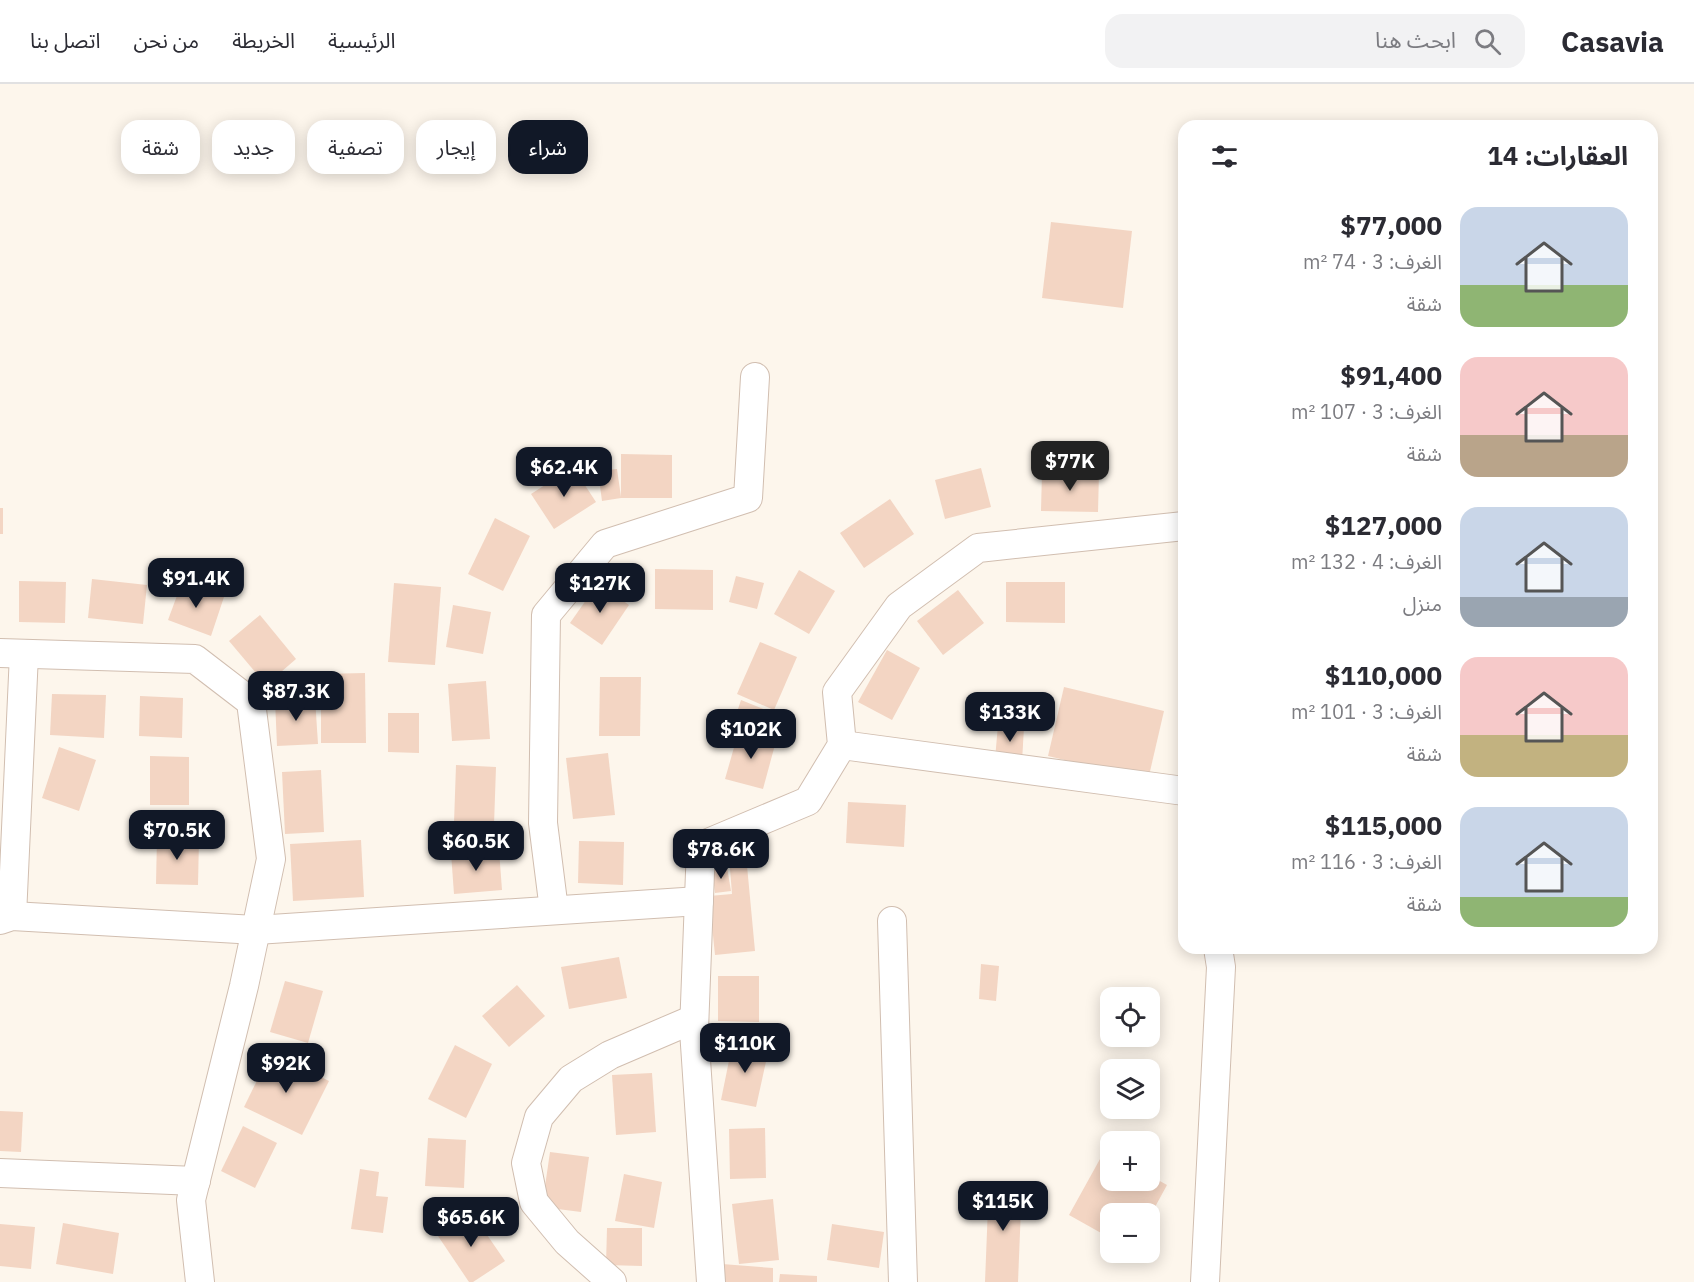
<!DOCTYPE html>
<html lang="ar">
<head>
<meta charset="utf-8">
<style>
  body { margin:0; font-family:"IBM Plex Sans","Noto Sans Arabic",sans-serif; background:#f2f2f3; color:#2b2b33; direction:rtl; height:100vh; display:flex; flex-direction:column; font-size:22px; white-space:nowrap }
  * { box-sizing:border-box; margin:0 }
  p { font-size:20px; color:#7c7c81 }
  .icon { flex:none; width:33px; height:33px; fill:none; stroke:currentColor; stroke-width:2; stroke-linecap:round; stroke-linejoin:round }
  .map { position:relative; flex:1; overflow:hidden; direction:ltr }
  .side { position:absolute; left:1178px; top:36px; width:480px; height:834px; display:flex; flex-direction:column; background:#fff; border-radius:18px; box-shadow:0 3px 15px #0003; direction:rtl }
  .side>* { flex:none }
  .top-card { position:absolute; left:18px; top:36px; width:570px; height:54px; direction:rtl; display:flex; gap:12px }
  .buttons { position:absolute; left:1100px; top:903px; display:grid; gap:12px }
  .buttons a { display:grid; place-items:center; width:60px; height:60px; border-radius:12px; background:#fff; box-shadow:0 3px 15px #0003; font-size:30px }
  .price { position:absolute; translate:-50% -51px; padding:0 14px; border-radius:12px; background:#111827; color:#fff; font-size:20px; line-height:39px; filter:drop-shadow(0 2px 3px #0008) }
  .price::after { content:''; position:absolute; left:50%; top:36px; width:18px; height:14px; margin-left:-9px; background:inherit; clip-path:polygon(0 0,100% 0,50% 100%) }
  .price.on { background:#222; color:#fff }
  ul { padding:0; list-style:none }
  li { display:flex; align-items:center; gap:18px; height:150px; padding:0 30px }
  li span { display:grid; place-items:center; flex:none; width:168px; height:120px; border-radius:18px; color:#555 }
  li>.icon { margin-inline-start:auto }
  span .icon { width:72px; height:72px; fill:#fffc; stroke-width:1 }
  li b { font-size:26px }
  h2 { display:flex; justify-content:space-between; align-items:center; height:72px; padding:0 30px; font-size:26px }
  .pill { padding:0 21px; border-radius:18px; background:#fff; box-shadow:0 3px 15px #0003; font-size:21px; line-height:54px }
  .pill.on { background:#111827; color:#fff }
  header { display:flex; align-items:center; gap:36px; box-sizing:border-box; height:84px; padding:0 30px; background:#fff; border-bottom:2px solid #e1e1e2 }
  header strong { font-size:28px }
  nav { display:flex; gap:33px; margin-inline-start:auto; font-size:21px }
  .search { width:420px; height:54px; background:#f2f2f3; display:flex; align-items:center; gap:15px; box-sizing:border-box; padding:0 21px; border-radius:18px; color:#7c7c81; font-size:22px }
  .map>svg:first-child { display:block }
  .building { fill:#f3d5c3 }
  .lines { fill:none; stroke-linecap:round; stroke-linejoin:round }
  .street-casing { stroke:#d1beb0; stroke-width:30 }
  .street { stroke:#fff; stroke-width:28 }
</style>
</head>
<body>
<header>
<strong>Casavia</strong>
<div class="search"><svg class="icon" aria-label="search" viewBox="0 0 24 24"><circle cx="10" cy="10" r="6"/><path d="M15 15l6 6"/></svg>ابحث هنا</div>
<nav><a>الرئيسية</a><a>الخريطة</a><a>من نحن</a><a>اتصل بنا</a></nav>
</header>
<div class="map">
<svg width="1694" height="1198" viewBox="0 0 1694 1198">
  <rect width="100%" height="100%" fill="#fdf6ec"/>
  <g class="building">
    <polygon points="1051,138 1132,147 1123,224 1042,214"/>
    <polygon points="621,370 672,371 672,414 621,414 602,417 598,387 617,385 621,413"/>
    <polygon points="573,383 596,418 554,445 531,410"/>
    <polygon points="981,384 991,423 945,435 935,396"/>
    <polygon points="1042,388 1099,389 1098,428 1041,427"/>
    <polygon points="890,415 914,450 864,484 840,449"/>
    <rect x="0" y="424" width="3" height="26"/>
    <polygon points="495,434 530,452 503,507 468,490"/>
    <polygon points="655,485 713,486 713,526 655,525"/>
    <polygon points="799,486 835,507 809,550 774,530"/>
    <polygon points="736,492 764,499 757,525 729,518"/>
    <polygon points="92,495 147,501 143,540 88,534"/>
    <polygon points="19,497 66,498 65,539 19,538"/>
    <polygon points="182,498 224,513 211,552 168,536"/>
    <polygon points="1006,498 1065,498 1065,539 1006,538"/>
    <polygon points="394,499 441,503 435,581 388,578"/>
    <polygon points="598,499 629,521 602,561 570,539"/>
    <polygon points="958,506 984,539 943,571 917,537"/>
    <polygon points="453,521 491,528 483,570 446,563"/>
    <polygon points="260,531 296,575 266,601 229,557"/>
    <polygon points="760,558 797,573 774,626 737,610"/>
    <polygon points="887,566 920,584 892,636 858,618"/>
    <polygon points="365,589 366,659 321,659 321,590"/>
    <polygon points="600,593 641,593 640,652 599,652"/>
    <polygon points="486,597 490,655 452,657 448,600"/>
    <polygon points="1064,603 1164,627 1148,696 1048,672"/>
    <polygon points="52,610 106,611 104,654 50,651"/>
    <polygon points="140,612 183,614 182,654 139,652"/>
    <polygon points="315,614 318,660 277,662 275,616"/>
    <polygon points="741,616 766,626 761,637 737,628"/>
    <polygon points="388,629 419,629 419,669 388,668"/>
    <polygon points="998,641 1024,644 1022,677 995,675"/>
    <polygon points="739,646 776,657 763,705 725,695"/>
    <polygon points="59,663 96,676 79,727 42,714"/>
    <polygon points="608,669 615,731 573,735 566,674"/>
    <polygon points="150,672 189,673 189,721 150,721"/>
    <polygon points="456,681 496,683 494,741 454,739"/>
    <polygon points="321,686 324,748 285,750 282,688"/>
    <polygon points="848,718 906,721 904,763 846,759"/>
    <polygon points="157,753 199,755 198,801 156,800"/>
    <polygon points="361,756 364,813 293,817 290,760"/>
    <polygon points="579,757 624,758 623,801 578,799"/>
    <polygon points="499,766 502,806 454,810 451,769"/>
    <polygon points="746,771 755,867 715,871 709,812 732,810 729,772"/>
    <polygon points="727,783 731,807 715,809 712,785"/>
    <polygon points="619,873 627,914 569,925 561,883"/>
    <polygon points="981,880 999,882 996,917 979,915"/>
    <polygon points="718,892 759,892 759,938 718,937"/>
    <polygon points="285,897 323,907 308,959 270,948"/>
    <polygon points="517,901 545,932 509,963 482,932"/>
    <polygon points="733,957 769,964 756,1023 721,1016"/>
    <polygon points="455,961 492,980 466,1034 428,1015"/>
    <polygon points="271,968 329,997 302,1051 244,1023"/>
    <polygon points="652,989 656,1048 616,1051 612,991"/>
    <polygon points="0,1027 23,1028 21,1068 0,1067"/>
    <polygon points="243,1042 277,1059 255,1104 221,1087"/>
    <polygon points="765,1044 766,1094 730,1095 729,1045"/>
    <polygon points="428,1054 466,1056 464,1104 425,1102"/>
    <polygon points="1105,1066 1110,1069 1110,1096 1149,1096 1149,1091 1167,1101 1149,1134 1149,1130 1110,1130 1110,1154 1069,1131"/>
    <polygon points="550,1068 589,1073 581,1128 542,1123"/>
    <polygon points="360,1085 379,1088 376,1112 388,1113 383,1149 351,1145"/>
    <polygon points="624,1090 662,1098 654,1144 615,1137"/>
    <polygon points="989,1097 1022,1099 1018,1198 985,1198"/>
    <polygon points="773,1115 779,1176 739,1180 732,1120"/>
    <polygon points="472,1129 505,1177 473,1198 469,1198 438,1152"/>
    <polygon points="63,1139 119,1149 113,1190 56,1180"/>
    <polygon points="0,1140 35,1143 31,1185 0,1182"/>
    <polygon points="832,1140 884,1148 879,1184 827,1176"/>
    <polygon points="607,1144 642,1144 642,1182 606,1181"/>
    <polygon points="722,1180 773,1184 773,1198 721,1198"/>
    <polygon points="780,1190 817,1192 817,1198 779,1198"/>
  </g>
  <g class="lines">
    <defs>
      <g id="street">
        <polyline points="0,569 195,575 251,618 271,775 244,902 191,1116 200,1198"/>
        <polyline points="842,661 1184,707"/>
        <polyline points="554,826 543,739 546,531 605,460 748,414 755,293"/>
        <polyline points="12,832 24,570"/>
        <polyline points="0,836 12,832 256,846 699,817"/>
        <polyline points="892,837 903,1198"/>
        <polyline points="0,1089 196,1097"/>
        <polyline points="612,1198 567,1158 534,1118 526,1079 539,1033 571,995 610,971 694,935"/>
        <polyline points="711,1198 694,946 701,762 808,717 842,661 837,608 899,522 978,464 1184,442"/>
        <polyline points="1205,1198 1221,883 1218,864"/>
      </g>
    </defs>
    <use href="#street" class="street-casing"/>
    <use href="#street" class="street"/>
  </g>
</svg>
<div class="buttons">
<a><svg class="icon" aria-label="locate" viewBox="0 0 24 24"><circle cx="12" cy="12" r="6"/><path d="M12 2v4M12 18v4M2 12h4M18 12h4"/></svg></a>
<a><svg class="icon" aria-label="layers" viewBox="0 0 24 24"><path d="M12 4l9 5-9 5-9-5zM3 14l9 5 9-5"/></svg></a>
<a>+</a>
<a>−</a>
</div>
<b class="price on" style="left:1070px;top:408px">$77K</b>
<b class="price" style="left:564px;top:414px">$62.4K</b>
<b class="price" style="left:196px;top:525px">$91.4K</b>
<b class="price" style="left:600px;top:530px">$127K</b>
<b class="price" style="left:296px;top:638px">$87.3K</b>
<b class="price" style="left:1010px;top:659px">$133K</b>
<b class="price" style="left:751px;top:676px">$102K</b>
<b class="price" style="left:177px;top:777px">$70.5K</b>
<b class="price" style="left:476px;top:788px">$60.5K</b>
<b class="price" style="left:721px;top:796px">$78.6K</b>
<b class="price" style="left:745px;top:990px">$110K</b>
<b class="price" style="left:286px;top:1010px">$92K</b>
<b class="price" style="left:1003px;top:1148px">$115K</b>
<b class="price" style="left:471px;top:1164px">$65.6K</b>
<div class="top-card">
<a class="pill on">شراء</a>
<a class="pill">إيجار</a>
<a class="pill">تصفية</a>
<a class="pill">جديد</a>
<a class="pill">شقة</a>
</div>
<section class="side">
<h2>العقارات: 14<svg class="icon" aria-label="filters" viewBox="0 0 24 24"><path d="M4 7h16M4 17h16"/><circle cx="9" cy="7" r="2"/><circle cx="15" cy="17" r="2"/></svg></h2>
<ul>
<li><span style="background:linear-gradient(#c9d6e8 65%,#8fb573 0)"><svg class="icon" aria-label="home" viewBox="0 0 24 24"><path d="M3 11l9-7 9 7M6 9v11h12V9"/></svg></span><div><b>$77,000</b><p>الغرف: 3 · 74 m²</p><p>شقة</p></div></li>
<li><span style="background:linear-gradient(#f6c9c9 65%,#b9a48a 0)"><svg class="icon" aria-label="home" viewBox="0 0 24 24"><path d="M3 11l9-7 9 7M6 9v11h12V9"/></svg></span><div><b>$91,400</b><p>الغرف: 3 · 107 m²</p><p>شقة</p></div></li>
<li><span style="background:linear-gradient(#c9d6e8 75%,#9aa5b1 0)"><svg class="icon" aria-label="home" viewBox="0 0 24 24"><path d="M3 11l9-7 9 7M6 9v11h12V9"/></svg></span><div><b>$127,000</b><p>الغرف: 4 · 132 m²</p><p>منزل</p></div></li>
<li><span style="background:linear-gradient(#f6c9c9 65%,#c2b280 0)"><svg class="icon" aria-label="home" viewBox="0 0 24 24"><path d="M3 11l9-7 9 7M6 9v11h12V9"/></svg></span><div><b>$110,000</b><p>الغرف: 3 · 101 m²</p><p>شقة</p></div></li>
<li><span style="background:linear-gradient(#c9d6e8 75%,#8fb573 0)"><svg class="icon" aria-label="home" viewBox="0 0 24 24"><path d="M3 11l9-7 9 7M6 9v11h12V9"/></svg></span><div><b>$115,000</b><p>الغرف: 3 · 116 m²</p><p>شقة</p></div></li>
</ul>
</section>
</div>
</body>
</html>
